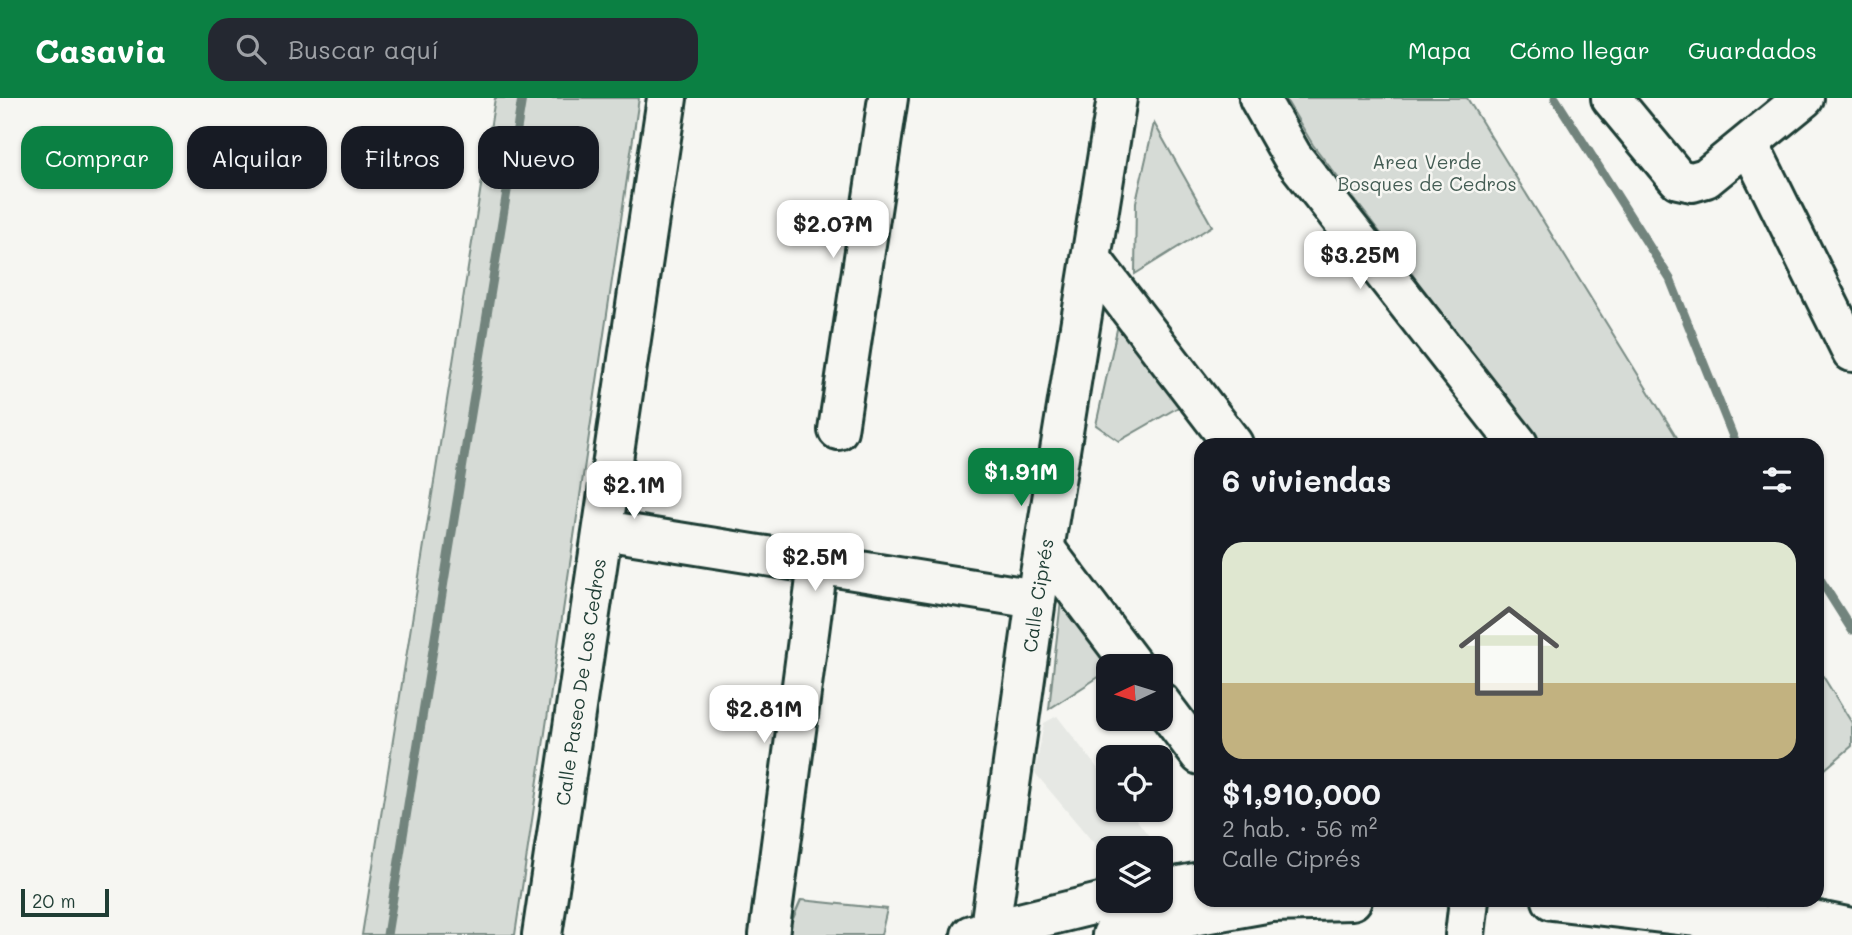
<!DOCTYPE html>
<html lang="es">
<head>
<meta charset="utf-8">
<style>
  body { margin:0; font-family:Mali,sans-serif; background:#242831; color:#f1f3f6; height:100vh; display:flex; flex-direction:column; font-size:26px; white-space:nowrap }
  * { box-sizing:border-box; margin:0 }
  p { font-size:23px; color:#9ea1a6 }
  .icon { flex:none; width:38px; height:38px; fill:none; stroke:currentColor; stroke-width:2; stroke-linecap:round; stroke-linejoin:round }
  .map { position:relative; flex:1; overflow:hidden }
  .sheet { position:absolute; left:1194px; top:340px; width:630px; height:469px; display:flex; flex-direction:column; background:#171b24; border-radius:21px; box-shadow:0 2px 5px #0004 }
  .sheet>* { flex:none }
  .top-card { position:absolute; left:21px; top:28px; width:665px; height:63px; display:flex; gap:14px }
  .needle { width:46px; rotate:266deg }
  .controls { position:absolute; left:1096px; top:556px; display:grid; gap:14px }
  .controls a { display:grid; place-items:center; width:77px; height:77px; border-radius:14px; background:#171b24; box-shadow:0 2px 5px #0004; font-size:35px }
  .scale { position:absolute; left:21px; bottom:18px; width:88px; box-sizing:border-box; padding-left:7px; border:4px solid #1f3d34; border-top:0; font-size:19px; line-height:24px; white-space:nowrap; color:#1f3d34; -webkit-text-stroke:5px #f6f6f2; paint-order:stroke }
  .price { position:absolute; translate:-50% -60px; padding:0 16px; border-radius:14px; background:#fff; color:#222; font-size:23px; line-height:46px; filter:drop-shadow(0 2px 4px #0008) }
  .price::after { content:''; position:absolute; left:50%; top:42px; width:21px; height:16px; margin-left:-10px; background:inherit; clip-path:polygon(0 0,100% 0,50% 100%) }
  .price.active { background:#0b8043; color:#fff }
  ul { padding:0; list-style:none }
  li { display:grid; align-content:center; gap:14px; height:371px; padding:0 28px }
  li+li { border-top:2px solid #363941 }
  li span { display:grid; place-items:center; height:217px; border-radius:21px; color:#555 }
  li>.icon { margin-inline-start:auto }
  span .icon { width:126px; height:126px; fill:#fffc; stroke-width:1 }
  li b { font-size:30px }
  h2 { display:flex; justify-content:space-between; align-items:center; height:84px; padding:0 28px; font-size:30px }
  .pill { padding:0 24px; border-radius:21px; background:#171b24; box-shadow:0 2px 5px #0004; font-size:24px; line-height:63px }
  .pill.active { background:#0b8043; color:#fff }
  header { display:flex; align-items:center; gap:42px; box-sizing:border-box; height:98px; padding:0 35px; background:#0b8043; color:#fff }
  header strong { font-size:33px }
  nav { display:flex; gap:38px; margin-inline-start:auto; font-size:24px }
  .search { width:490px; height:63px; background:#242831; display:flex; align-items:center; gap:18px; box-sizing:border-box; padding:0 24px; border-radius:21px; color:#9ea1a6; font-size:26px }
  .map>svg:first-child { display:block }
  .built { fill:#e6e8e4 }
  .green { fill:#d6dbd6; stroke:#7a8c85; stroke-width:2 }
  .lines { fill:none; stroke-linecap:round; stroke-linejoin:round }
  .stream { stroke:#72847d; stroke-width:9 }
  .minor-casing { stroke:#1f3d34; stroke-width:44 }
  .minor { stroke:#f6f6f2; stroke-width:38 }
  .labels { text-anchor:middle; dominant-baseline:central; stroke-width:5; stroke-linejoin:round; paint-order:stroke }
  .park-label { font-size:19px; fill:#445d54; stroke:#f6f6f2 }
  .street-label { font-size:19px; fill:#1f3d34; stroke:#f6f6f2 }
</style>
</head>
<body>
<header>
<strong>Casavia</strong>
<div class="search"><svg class="icon" aria-label="search" viewBox="0 0 24 24"><circle cx="10" cy="10" r="6"/><path d="M15 15l6 6"/></svg>Buscar aquí</div>
<nav><a>Mapa</a><a>Cómo llegar</a><a>Guardados</a></nav>
</header>
<div class="map">
<svg width="1852" height="837" viewBox="0 0 1852 837">
  <rect width="100%" height="100%" fill="#f6f6f2"/>
  <filter id="ink" filterUnits="userSpaceOnUse"><feTurbulence type="fractalNoise" baseFrequency=".0143" numOctaves="2"/><feDisplacementMap in="SourceGraphic" scale="14" xChannelSelector="R" yChannelSelector="G"/><feConvolveMatrix kernelMatrix="1 2 1 2 8 2 1 2 1" color-interpolation-filters="sRGB"/></filter>
  <g filter="url(#ink)">
    <polygon class="built" points="1057,618 1108,684 1108,712 1129,712 1159,751 1108,751 1108,762 1035,675 1044,625"/>
    <g class="green">
      <polygon points="495,0 639,0 515,837 362,837"/>
      <polygon points="1285,0 1467,0 1681,346 1542,346 1313,47"/>
      <polygon points="1154,25 1212,128 1135,176 1136,104"/>
      <polygon points="1121,213 1196,299 1119,343 1096,327"/>
      <polygon points="1061,502 1114,569 1108,569 1108,573 1049,611"/>
      <polygon points="1816,567 1852,625 1852,648 1817,678"/>
      <polygon points="801,802 887,811 881,837 786,837"/>
    </g>
    <g class="lines">
      <g class="stream">
        <polyline points="1555,0 1670,181 1736,346"/>
        <polyline points="1816,475 1852,532"/>
        <polyline points="387,837 522,0"/>
      </g>
      <defs>
        <g id="minor">
          <polyline points="1259,0 1292,58 1518,346"/>
          <polyline points="1611,0 1678,81 1692,84 1706,80 1804,0"/>
          <polyline points="1749,46 1852,254"/>
          <polyline points="1093,163 1233,346"/>
          <polyline points="838,332 888,0"/>
          <polyline points="603,432 1036,501"/>
          <polyline points="1045,451 1134,569"/>
          <polyline points="1160,604 1200,657"/>
          <polyline points="1160,792 1200,784"/>
          <polyline points="1552,802 1772,828 1804,820"/>
          <polyline points="1785,803 1804,820 1852,830"/>
          <path id="s1" d="M990 830 1036 501 1117 0"/>
          <path id="s2" d="M542 837 667 0"/>
          <polyline points="769,837 818,466"/>
          <polyline points="971,837 1108,803"/>
          <polyline points="1112,837 1198,817 1271,804 1352,802"/>
          <polyline points="1465,837 1469,802"/>
        </g>
      </defs>
      <use href="#minor" class="minor-casing"/>
      <use href="#minor" class="minor"/>
    </g>
  </g>
  <g class="labels">
    <g class="park-label">
      <text x="1427" y="63">Area Verde<tspan x="1427" dy="22">Bosques de Cedros</tspan></text>
    </g>
    <g class="street-label">
      <text stroke="none"><textPath href="#s1" startOffset="336">Calle Ciprés</textPath></text>
      <text stroke="none"><textPath href="#s2" startOffset="256">Calle Paseo De Los Cedros</textPath></text>
    </g>
  </g>
</svg>
<div class="controls">
<a><svg class="needle" viewBox="-14 -14 28 28"><path d="M0-13l5 13h-10z" fill="#e53935"/><path d="M0 13l5-13h-10z" fill="#9ea1a6"/></svg></a>
<a><svg class="icon" aria-label="locate" viewBox="0 0 24 24"><circle cx="12" cy="12" r="6"/><path d="M12 2v4M12 18v4M2 12h4M18 12h4"/></svg></a>
<a><svg class="icon" aria-label="layers" viewBox="0 0 24 24"><path d="M12 4l9 5-9 5-9-5zM3 14l9 5 9-5"/></svg></a>
</div>
<div class="scale">20 m</div>
<b class="price" style="left:833px;top:162px">$2.07M</b>
<b class="price" style="left:1360px;top:193px">$3.25M</b>
<b class="price active" style="left:1021px;top:410px">$1.91M</b>
<b class="price" style="left:634px;top:423px">$2.1M</b>
<b class="price" style="left:815px;top:495px">$2.5M</b>
<b class="price" style="left:764px;top:647px">$2.81M</b>
<div class="top-card">
<a class="pill active">Comprar</a>
<a class="pill">Alquilar</a>
<a class="pill">Filtros</a>
<a class="pill">Nuevo</a>
</div>
<section class="sheet">
<h2>6 viviendas<svg class="icon" aria-label="filters" viewBox="0 0 24 24"><path d="M4 7h16M4 17h16"/><circle cx="9" cy="7" r="2"/><circle cx="15" cy="17" r="2"/></svg></h2>
<ul>
<li><span style="background:linear-gradient(#dfe7d0 65%,#c2b280 0)"><svg class="icon" aria-label="home" viewBox="0 0 24 24"><path d="M3 11l9-7 9 7M6 9v11h12V9"/></svg></span><div><b>$1,910,000</b><p>2 hab. · 56 m²</p><p>Calle Ciprés</p></div></li>
</ul>
</section>
</div>
</body>
</html>
